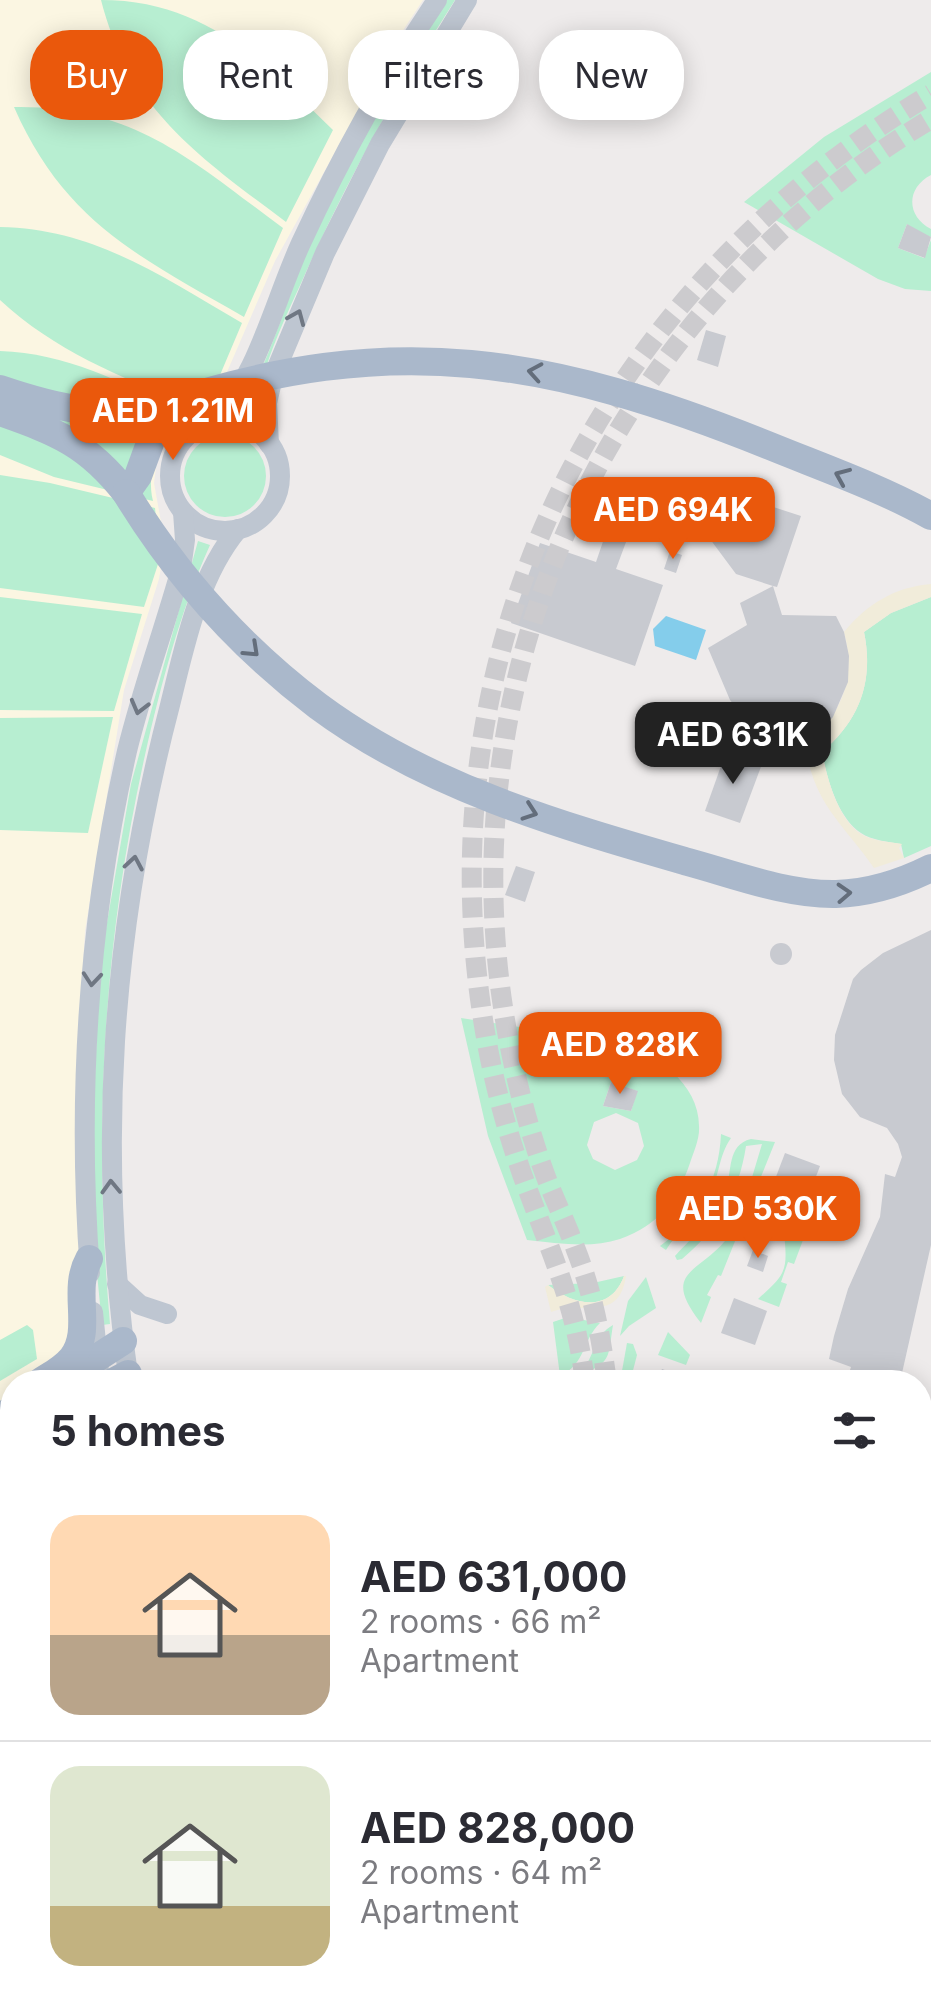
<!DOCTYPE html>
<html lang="en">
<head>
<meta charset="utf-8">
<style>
  body { margin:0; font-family:Inter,sans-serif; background:#f2f2f3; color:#2b2b33; height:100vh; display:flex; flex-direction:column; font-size:38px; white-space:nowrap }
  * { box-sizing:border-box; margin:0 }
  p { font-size:32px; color:#7c7c81 }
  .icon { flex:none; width:55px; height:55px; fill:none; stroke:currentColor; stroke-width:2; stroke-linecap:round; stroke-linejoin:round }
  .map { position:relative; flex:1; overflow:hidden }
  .sheet { position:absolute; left:0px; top:1370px; width:932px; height:642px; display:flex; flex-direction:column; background:#fff; border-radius:40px 40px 0 0; box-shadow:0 5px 25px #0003 }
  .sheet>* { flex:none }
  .banner { position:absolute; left:30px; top:30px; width:872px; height:90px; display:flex; gap:20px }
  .price { position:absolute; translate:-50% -85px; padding:0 22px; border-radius:20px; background:#ea580c; color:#fff; font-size:32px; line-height:65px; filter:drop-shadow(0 2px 5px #0008) }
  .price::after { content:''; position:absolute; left:50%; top:60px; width:30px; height:22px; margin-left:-15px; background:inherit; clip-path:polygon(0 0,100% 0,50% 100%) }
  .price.current { background:#222; color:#fff }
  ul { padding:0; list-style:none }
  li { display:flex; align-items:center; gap:30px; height:250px; padding:0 50px }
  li+li { border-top:2px solid #e1e1e2 }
  li span { display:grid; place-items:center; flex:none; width:280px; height:200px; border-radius:30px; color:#555 }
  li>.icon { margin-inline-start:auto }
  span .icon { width:120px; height:120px; fill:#fffc; stroke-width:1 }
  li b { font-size:42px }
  h2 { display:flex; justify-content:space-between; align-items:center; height:120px; padding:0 50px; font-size:42px }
  .chip { padding:0 35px; border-radius:40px; background:#fff; box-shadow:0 5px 25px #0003; font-size:35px; line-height:90px }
  .chip.current { background:#ea580c; color:#fff }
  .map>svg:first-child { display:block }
  .commercial { fill:#fbf6e2 }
  .green { fill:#b7eed1; fill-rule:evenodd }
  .sand { fill:#f1ecda }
  .water { fill:#84cdeb }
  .building { fill:#c8cad0 }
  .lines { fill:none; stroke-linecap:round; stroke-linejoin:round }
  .minor-tunnel { stroke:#cccbce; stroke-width:20; stroke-dasharray:20 10; stroke-linecap:butt }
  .minor { stroke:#bec6d1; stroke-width:20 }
  .major { stroke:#aab8cb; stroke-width:28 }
  .major-bridge { stroke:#aab8cb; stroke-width:28 }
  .oneway { stroke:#6f7783 }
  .oneway2 { stroke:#636d7b }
</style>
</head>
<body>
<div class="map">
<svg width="931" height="2011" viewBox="0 0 931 2011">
  <rect width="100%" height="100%" fill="#eeebeb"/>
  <polygon class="commercial" points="0,0 423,0 398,38 275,261 224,379 204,400 179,416 166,433 158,452 154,483 165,544 159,579 124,690 85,931 77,1067 93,1382 12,1382 12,1949 0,1948"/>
  <g class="green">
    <path d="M101 0C205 0 263 62 333 130L286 222C201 158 129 110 101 0Z"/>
    <path d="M445 0H455C397 91 345 183 302 281 282 325 260 370 255 418L240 412C272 357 288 293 314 235 351 153 398 77 445 0Z"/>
    <path d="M931 72V175C906 188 906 216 931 229V237L918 233 907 224 898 248 924 258 931 240V291L905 289 878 279 744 202 824 137Z"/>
    <path d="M14 107C135 105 192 161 283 228L244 317C140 257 65 223 14 107Z"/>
    <path d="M0 227C96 229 162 277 242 323L220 375 187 404C119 376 55 351 0 300Z"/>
    <path d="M0 351C66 353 121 382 179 410 158 431 146 473 153 501L54 477 0 455Z"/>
    <circle cx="225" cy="476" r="41"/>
    <polygon points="0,475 50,483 155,508 160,558 144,607 0,588"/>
    <path d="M198 541 210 545C180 612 161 684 145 755 103 943 93 1133 110 1324L102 1325 96 1263 92 1142 100 963 131 784Z"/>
    <polygon points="0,597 142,614 114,711 0,710"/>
    <path d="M931 597V846L904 858 901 844C889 842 871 840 861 833 837 817 827 778 822 752 860 720 874 680 864 632L891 613Z"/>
    <polygon points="113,717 88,833 0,830 0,718"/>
    <path d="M461 1018 618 1042C655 1053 699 1083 699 1126 700 1138 694 1151 690 1163 677 1201 659 1225 620 1239 590 1249 558 1243 527 1240L488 1136ZM611 1082 637 1091 631 1111 603 1106ZM616 1113 638 1123 644 1146 637 1160 615 1170 593 1159 587 1145 594 1122Z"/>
    <path d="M721 1134 731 1138C718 1156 719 1180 708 1199 696 1218 677 1231 666 1250L660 1246C698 1219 719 1181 721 1134Z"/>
    <path d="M751 1139 775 1142 721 1276 718 1275 707 1295 711 1297 701 1323C661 1272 697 1274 725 1241L722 1239 747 1194 762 1144 746 1146C739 1193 718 1229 682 1259L677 1260 675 1256C693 1236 715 1218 725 1192 733 1172 726 1145 751 1139Z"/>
    <path d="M784 1233 803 1240 794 1264 788 1262 781 1282 787 1284 779 1307 758 1299C786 1274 788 1271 784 1233Z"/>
    <path d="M624 1276C610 1314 573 1305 548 1285L593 1283Z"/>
    <polygon points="646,1277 656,1308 629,1326 620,1336 628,1301"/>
    <path d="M568 1317 600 1323C582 1340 586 1364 560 1376L553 1322Z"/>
    <polygon points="27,1325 33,1330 37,1359 0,1381 0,1340"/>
    <path d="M613 1325C608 1354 613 1364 580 1374 595 1357 593 1336 613 1325Z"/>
    <polygon points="668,1332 690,1355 686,1365 658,1355"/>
    <polygon points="627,1343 633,1344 637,1355 630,1382 620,1382"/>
    <polygon points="12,1476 12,1522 0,1528 0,1482"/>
    <polygon points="931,1896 931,2011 905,2011 892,2000 920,2000 920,1908"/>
  </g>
  <g class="sand">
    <path d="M931 584V597L891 613 864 632C874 681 860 720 822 752 827 778 837 818 861 834 872 841 890 842 902 844L899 848 904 858 874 868C842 822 813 804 805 743 843 715 856 677 844 632 867 604 895 587 931 584Z"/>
    <path d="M624 1276H626C619 1324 581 1300 551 1312L545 1287 548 1285C573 1305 610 1314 624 1276Z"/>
  </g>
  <polygon class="water" points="666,616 706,630 696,660 655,646 653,629"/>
  <g class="building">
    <polygon points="907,224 931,237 925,258 898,248"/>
    <polygon points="706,330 726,336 718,367 697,360"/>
    <polygon points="761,503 801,516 777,587 773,586 782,615 836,616 844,632 849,656 848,682 833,717 816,735 784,753 754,729 730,700 708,648 747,625 740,603 773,586 736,574 707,535 714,515"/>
    <polygon points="608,527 629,534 616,569 663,585 635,666 511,623 540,543 596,562"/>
    <polygon points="670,551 682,555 676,573 664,569"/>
    <polygon points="726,752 762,764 740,823 705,811"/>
    <polygon points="516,866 535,872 525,902 505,895"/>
    <polygon points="931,930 931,1245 900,1382 846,1382 851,1367 829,1359 834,1336 848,1289 880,1217 885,1174 895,1177 902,1157 898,1144 887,1128 860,1117 842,1094 834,1060 835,1035 853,979 861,970 883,953"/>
    <circle cx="781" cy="954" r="11"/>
    <polygon points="611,1082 638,1091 631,1111 603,1106"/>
    <polygon points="785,1153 820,1166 798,1224 763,1211"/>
    <polygon points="753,1250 768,1256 763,1272 747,1266"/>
    <polygon points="734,1298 767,1311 755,1345 721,1333"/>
    <polygon points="662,1369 695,1381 695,1382 657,1382"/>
    <polygon points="0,1760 12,1789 12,1886 0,1891"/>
  </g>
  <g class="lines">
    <g class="minor-tunnel">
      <path d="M585 1382C575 1300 549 1249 522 1174 507 1131 495 1087 487 1043 416 656 597 292 931 94"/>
      <path d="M607 1382C601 1337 593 1293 576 1250 566 1222 552 1195 542 1166 528 1126 517 1084 509 1042 438 675 613 309 931 119"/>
    </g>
    <g class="minor">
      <circle cx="225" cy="476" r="55"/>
      <path d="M214 423C258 375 274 302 301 243 340 159 385 77 437 0"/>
      <polyline points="269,444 267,403 273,377 325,253 380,144 467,0"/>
      <path d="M90 1273C77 1099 88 922 127 751 142 689 164 630 181 569L185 540 183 512"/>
      <polyline points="117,1284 140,1305 167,1314"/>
      <polyline points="93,1312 100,1382"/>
      <path d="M129 1382C96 1150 111 931 170 705 185 645 198 577 238 529"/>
      <polyline points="0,1952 12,1953"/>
      <polyline points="0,1994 10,2011"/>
      <polyline points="301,2000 308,2011"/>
      <polyline points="333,2000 340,2011"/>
      <polyline points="26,2011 39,2000"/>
      <polyline points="59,2011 62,2000"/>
    </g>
    <g class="major">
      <path d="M0 389C56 408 105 420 164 405L138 476 126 493C88 444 57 432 0 412"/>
      <polyline points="61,1381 123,1341"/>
      <path d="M40 1382C51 1375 63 1369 72 1358 94 1330 71 1291 89 1259"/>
      <polyline points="113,1382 128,1374"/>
      <polyline points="0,1417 12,1410"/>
      <polyline points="0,1446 12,1439"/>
    </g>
    <g class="major-bridge">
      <path d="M164 405C393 329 551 358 770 446 824 468 881 488 931 516"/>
      <path d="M126 493C176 575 241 648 318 706 427 787 560 825 688 862 736 875 787 895 836 894 870 893 901 883 931 868"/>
    </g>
  </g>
  <defs><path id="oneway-chevron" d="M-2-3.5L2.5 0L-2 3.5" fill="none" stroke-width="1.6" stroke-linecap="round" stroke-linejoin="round" transform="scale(2.5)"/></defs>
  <g class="oneway">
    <use href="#oneway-chevron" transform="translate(297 317) rotate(-67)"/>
    <use href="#oneway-chevron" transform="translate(139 707) rotate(105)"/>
    <use href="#oneway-chevron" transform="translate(134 863) rotate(-80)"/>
    <use href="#oneway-chevron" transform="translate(92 979) rotate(95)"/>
    <use href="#oneway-chevron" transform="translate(111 1187) rotate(-92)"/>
  </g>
  <g class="oneway2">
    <use href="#oneway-chevron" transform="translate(535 372) rotate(-170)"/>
    <use href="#oneway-chevron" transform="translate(842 476) rotate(-157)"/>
    <use href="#oneway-chevron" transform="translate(252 650) rotate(43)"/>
    <use href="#oneway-chevron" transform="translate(530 812) rotate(19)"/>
    <use href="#oneway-chevron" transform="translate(844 893) rotate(-3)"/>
  </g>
</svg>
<b class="price" style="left:173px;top:463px">AED 1.21M</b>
<b class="price" style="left:673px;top:562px">AED 694K</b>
<b class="price current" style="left:733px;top:787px">AED 631K</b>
<b class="price" style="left:620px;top:1097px">AED 828K</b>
<b class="price" style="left:758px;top:1261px">AED 530K</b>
<div class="banner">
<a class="chip current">Buy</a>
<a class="chip">Rent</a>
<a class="chip">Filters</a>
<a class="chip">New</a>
</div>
<section class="sheet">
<h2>5 homes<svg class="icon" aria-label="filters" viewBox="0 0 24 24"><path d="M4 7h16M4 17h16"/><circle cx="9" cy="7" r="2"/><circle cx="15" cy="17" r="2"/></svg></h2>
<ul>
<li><span style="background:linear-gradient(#ffd9b3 60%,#b9a48a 0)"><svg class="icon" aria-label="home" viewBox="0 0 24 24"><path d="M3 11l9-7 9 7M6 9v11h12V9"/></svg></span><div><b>AED 631,000</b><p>2 rooms · 66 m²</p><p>Apartment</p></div></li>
<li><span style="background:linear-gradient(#dfe7d0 70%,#c2b280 0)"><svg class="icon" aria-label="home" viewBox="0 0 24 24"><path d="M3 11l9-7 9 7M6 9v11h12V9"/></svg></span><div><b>AED 828,000</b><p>2 rooms · 64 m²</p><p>Apartment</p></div></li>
</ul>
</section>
</div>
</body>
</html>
